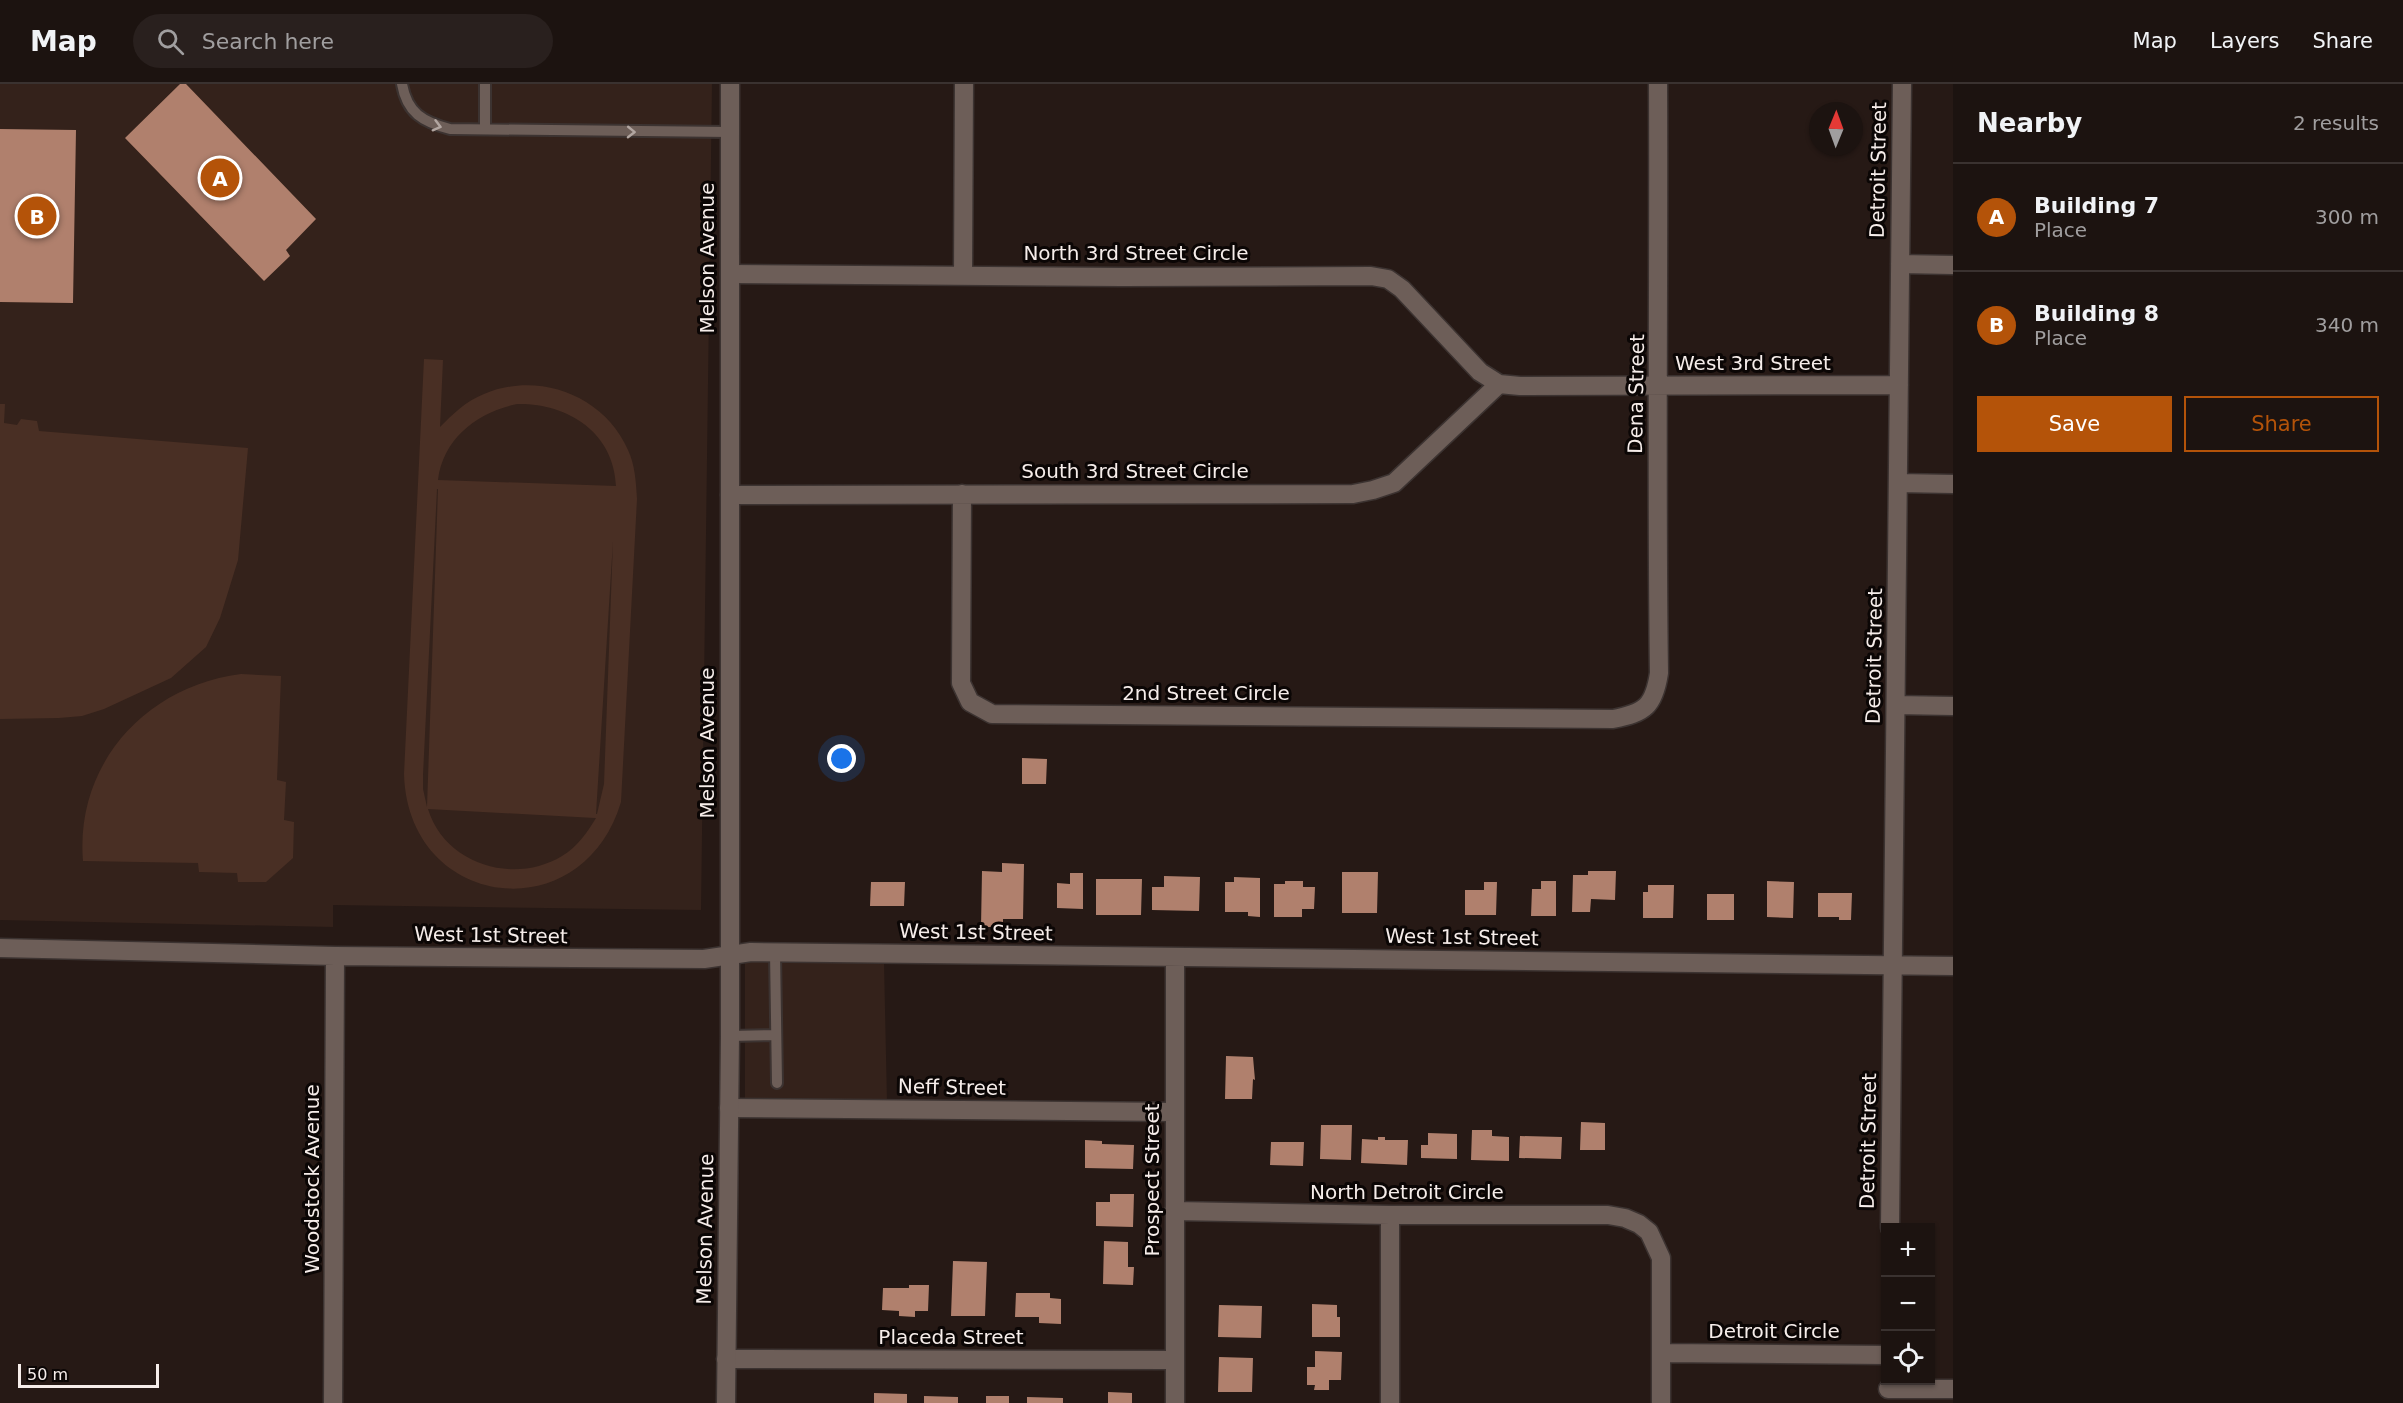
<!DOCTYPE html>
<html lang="en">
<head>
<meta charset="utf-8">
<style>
  body { margin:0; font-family:"DejaVu Sans",sans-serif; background:#29201e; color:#f1f3f6 }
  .controls { position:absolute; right:18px; bottom:18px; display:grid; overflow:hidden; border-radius:0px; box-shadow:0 2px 4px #0004 }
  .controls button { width:54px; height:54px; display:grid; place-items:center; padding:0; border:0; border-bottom:2px solid #3a3230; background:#1c1310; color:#f1f3f6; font:30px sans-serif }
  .compass { position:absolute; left:1809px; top:18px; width:54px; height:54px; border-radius:50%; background:#1c1310; box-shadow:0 2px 4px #0004; rotate:1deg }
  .scale { position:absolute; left:18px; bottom:15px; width:141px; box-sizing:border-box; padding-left:6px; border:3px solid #f6edea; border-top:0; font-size:16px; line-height:21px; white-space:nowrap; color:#f6edea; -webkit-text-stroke:4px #0b0605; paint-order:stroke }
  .you { position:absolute; left:842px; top:675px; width:21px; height:21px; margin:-15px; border:4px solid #fff; border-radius:50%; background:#1a73e8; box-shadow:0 0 0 9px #1a73e833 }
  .badge { display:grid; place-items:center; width:39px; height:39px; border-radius:50%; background:#b45309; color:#fff; font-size:20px; font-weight:700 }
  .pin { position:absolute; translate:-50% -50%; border:3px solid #fff; box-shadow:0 2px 6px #0006 }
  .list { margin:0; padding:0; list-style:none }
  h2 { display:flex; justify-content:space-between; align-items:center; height:78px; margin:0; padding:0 24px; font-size:26px }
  h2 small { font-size:20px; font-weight:400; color:#a09e9f }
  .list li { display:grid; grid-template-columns:39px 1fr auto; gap:18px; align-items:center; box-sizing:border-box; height:108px; padding:0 24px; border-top:2px solid #3a3230 }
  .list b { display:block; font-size:22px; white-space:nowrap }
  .list p { margin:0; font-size:20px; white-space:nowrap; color:#a09e9f }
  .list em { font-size:20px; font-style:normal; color:#a09e9f }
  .actions { display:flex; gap:12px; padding:18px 24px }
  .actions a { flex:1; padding:14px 0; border:2px solid #b45309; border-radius:0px; text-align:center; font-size:21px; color:#b45309 }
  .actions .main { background:#b45309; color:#fff }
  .icon { flex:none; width:33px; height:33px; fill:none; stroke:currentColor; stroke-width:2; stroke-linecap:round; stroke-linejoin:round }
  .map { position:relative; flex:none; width:1953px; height:1319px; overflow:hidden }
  header { display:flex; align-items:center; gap:36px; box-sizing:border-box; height:84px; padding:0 30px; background:#1c1310; border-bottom:2px solid #3a3230 }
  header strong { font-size:28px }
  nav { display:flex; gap:33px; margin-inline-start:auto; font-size:21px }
  .search { width:420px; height:54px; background:#29201e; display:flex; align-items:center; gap:15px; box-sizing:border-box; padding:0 21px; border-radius:33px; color:#a09e9f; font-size:22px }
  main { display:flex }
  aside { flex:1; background:#1c1310 }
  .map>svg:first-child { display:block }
  .built { fill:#34221b }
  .green { fill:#492f24; fill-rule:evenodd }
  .building { fill:#b0806d }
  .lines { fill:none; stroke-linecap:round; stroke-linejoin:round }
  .service-casing { stroke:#3c3331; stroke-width:14 }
  .minor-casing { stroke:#3c3331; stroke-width:21 }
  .tertiary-casing { stroke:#3c3331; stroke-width:21 }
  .service { stroke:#6d5e58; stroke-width:10 }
  .minor { stroke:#6d5e58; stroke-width:18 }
  .tertiary { stroke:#6d5e58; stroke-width:18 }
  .oneway { stroke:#b2a6a1 }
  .labels { text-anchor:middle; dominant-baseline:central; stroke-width:6; stroke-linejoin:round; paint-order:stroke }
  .street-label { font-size:20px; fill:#f6edea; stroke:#0b0605 }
</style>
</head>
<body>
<header>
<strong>Map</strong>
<div class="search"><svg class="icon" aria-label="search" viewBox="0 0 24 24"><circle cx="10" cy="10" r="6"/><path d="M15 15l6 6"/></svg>Search here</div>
<nav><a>Map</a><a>Layers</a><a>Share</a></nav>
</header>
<main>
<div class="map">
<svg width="1953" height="1319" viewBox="0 0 1953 1319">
  <rect width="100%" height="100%" fill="#261915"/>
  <path class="built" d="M0,0H712L701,826L333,821V843L0,836Z
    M745,877L884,878L887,1018L745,1015Z"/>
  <path class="green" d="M424,275L443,276L440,343C453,330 466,317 484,310C538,287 604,311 628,366C635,381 636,398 637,415L621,718C582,848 408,826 404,690ZM517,320C567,319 614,348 616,402L438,396C443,354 478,328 517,320ZM437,405H438L427,723L423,705V691ZM613,457L604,700L597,730H596ZM428,725L595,734H596C587,749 577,763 562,772C515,801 445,781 428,725Z
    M0,320H5L4,339L17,341L21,335L37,337L39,347L248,364L238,476L220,534L206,563L171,594L104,625L82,632L59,634L0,635Z
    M241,590L281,592L277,696L286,698L284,736L294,738L293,774L266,798H238L237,789L199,788L198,779L83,777C75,680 146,602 241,590Z"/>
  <path class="building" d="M180,0H186L316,135L286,166L290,172L264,197L125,54Z
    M0,45L76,46L73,219L0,218Z
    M1022,674L1047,675L1046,700H1022Z
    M1002,779L1024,780L1023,835H1003V843H981L982,787L1002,788Z
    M1588,787H1616L1615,816L1591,815L1590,828H1572L1573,791H1588Z
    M1342,788H1378L1377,829H1342Z
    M1070,789H1083V825L1057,824V799L1070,800Z
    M1164,792L1200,793L1199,827L1152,826V803H1164Z
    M1234,793L1260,794V833L1248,832V828H1225V798H1234Z
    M1096,795H1142L1141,831H1096Z
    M1285,797H1303V803H1315L1314,825H1302V833H1274V800H1285Z
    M1541,797H1556V832H1531L1532,805H1541Z
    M1767,797L1794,798L1793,834L1767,833Z
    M871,798H905L904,822H870Z
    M1484,798H1497L1496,831H1465V806H1484Z
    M1648,801H1674L1673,834H1643V808H1648Z
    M1818,809H1852L1851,836H1839V833H1818Z
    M1707,810H1734V836H1707Z
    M1226,972L1253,973L1255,996L1253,995L1252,1015H1225Z
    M1581,1038L1605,1039V1066H1580Z
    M1321,1041H1352L1351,1076L1320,1075Z
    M1472,1046H1492V1052L1509,1053V1077L1471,1076Z
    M1428,1049L1457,1050V1075L1421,1074V1061H1428Z
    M1520,1052L1562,1053L1561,1075L1519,1074Z
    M1378,1053H1385V1056H1408L1407,1081L1361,1079L1362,1055L1378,1056Z
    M1085,1056L1102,1057V1060L1134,1061L1133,1085L1085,1084Z
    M1271,1058H1304L1303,1082L1270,1081Z
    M1110,1110H1134L1133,1143L1096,1142V1118H1110Z
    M1104,1157L1128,1158V1183H1134L1133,1201L1103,1200Z
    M953,1177L987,1178L985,1232H951Z
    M909,1201H929L928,1227H915V1233L899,1232V1227L882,1226L883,1204H909Z
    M1016,1209H1050V1214L1061,1215V1240L1039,1239V1233H1015Z
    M1312,1220L1337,1221V1233H1340V1253H1312Z
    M1219,1221L1262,1222L1261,1254L1218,1253Z
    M1315,1267L1342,1268L1341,1296H1329V1306H1314L1315,1301H1307V1283H1315Z
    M1219,1273L1253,1274L1252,1308H1218Z
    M1108,1308L1132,1309V1319H1108Z
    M874,1309L907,1310V1319H874Z
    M924,1312L958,1313V1319H924Z
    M986,1312H1009V1319H986Z
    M1027,1313L1063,1314V1319H1027Z"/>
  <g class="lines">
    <defs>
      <path id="service" d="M402,0C407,29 423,38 450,45L730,48
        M485,45V0
        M775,868L777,999
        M730,952L775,951"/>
      <path id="minor" d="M1900,180L1953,181
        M730,190L1122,193L1371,192L1388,195L1402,205L1480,288L1499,300L1520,302L1899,301
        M963,191L964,0
        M1898,399L1953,400
        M962,410L961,599L970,618L992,630L1613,635C1645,629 1654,622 1659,589C1656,393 1659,196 1658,0
        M730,411L1353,410L1373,406L1394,399L1499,300
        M1896,621L1953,622
        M0,864L335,872L704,875L751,868L1953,882
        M1175,873V1319
        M729,1024L1174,1028
        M1174,1127L1390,1131H1608L1625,1134L1639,1140L1649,1148L1661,1174V1319
        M1890,1144L1902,0
        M1662,1269L1886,1271
        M726,1275L1175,1276
        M1888,1305H1953
        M333,1319L335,872
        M1390,1319V1131"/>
      <path id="tertiary" d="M726,1319L730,952V0"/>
    </defs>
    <use href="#service" class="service-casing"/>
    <use href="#minor" class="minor-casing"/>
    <use href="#tertiary" class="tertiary-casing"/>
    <use href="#service" class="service"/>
    <use href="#minor" class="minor"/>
    <use href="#tertiary" class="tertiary"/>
  </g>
  <defs><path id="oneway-chevron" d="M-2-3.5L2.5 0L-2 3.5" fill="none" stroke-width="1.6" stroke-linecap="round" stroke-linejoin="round" transform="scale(1.5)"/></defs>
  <g class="oneway">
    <use href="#oneway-chevron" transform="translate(437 42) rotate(15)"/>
    <use href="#oneway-chevron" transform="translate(631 48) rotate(1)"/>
  </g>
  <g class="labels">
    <g class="street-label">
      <text transform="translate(1878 86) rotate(-89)">Detroit Street</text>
      <text x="1136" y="169">North 3rd Street Circle</text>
      <text transform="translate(707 174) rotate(-90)">Melson Avenue</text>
      <text x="1753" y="279">West 3rd Street</text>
      <text transform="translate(1636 310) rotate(-89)">Dena Street</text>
      <text x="1135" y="387">South 3rd Street Circle</text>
      <text transform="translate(1874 572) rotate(-89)">Detroit Street</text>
      <text x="1206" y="609">2nd Street Circle</text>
      <text transform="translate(707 659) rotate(-90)">Melson Avenue</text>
      <text transform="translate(976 848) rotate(1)">West 1st Street</text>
      <text transform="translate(491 851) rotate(1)">West 1st Street</text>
      <text transform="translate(1462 853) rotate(1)">West 1st Street</text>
      <text transform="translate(952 1003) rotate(1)">Neff Street</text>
      <text transform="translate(1868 1057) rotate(-89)">Detroit Street</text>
      <text transform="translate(312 1095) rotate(-90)">Woodstock Avenue</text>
      <text transform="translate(1152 1096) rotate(-90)">Prospect Street</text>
      <text x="1407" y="1108">North Detroit Circle</text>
      <text transform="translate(705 1145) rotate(-89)">Melson Avenue</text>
      <text x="1774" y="1247">Detroit Circle</text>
      <text x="951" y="1253">Placeda Street</text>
    </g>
  </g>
</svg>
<div class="controls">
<button>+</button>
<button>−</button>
<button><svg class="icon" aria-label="locate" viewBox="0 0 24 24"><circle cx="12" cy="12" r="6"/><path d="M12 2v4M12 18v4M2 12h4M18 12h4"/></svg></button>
</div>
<svg class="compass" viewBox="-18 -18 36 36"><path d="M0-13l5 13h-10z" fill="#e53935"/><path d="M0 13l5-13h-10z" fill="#a09e9f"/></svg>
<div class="scale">50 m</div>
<div class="you"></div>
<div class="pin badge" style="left:220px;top:94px">A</div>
<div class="pin badge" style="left:37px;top:132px">B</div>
</div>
<aside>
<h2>Nearby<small>2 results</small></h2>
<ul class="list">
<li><span class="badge">A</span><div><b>Building 7</b><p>Place</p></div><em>300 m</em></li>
<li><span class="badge">B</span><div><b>Building 8</b><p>Place</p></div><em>340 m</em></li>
</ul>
<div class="actions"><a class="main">Save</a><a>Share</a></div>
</aside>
</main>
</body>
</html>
